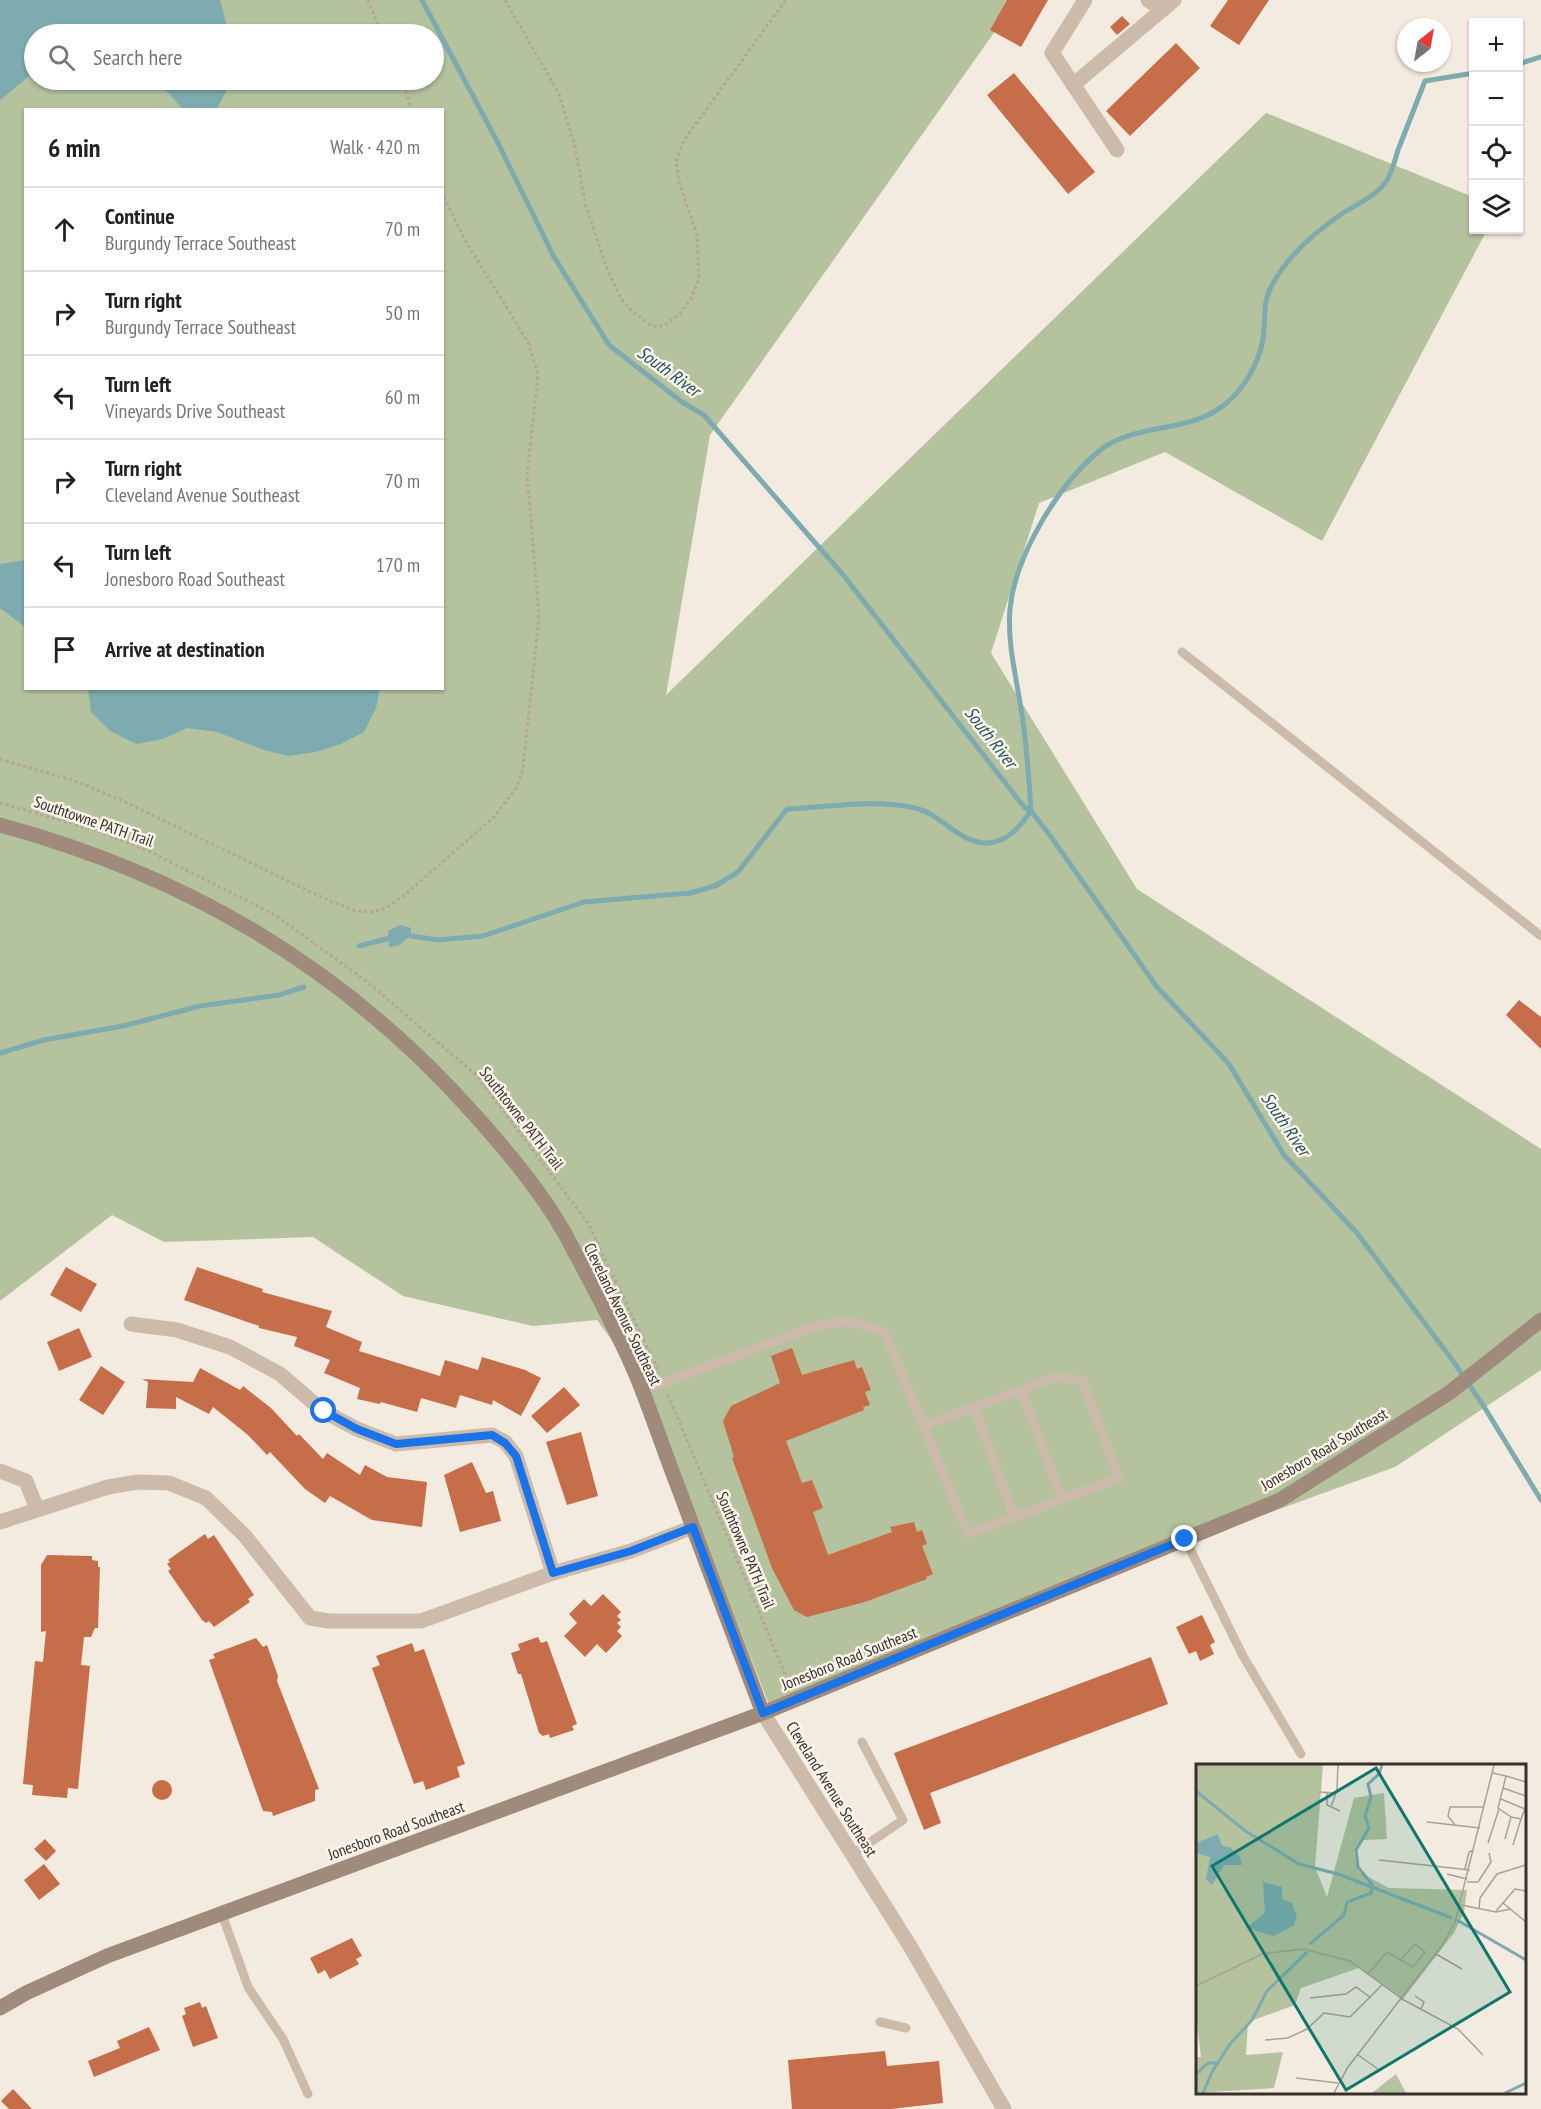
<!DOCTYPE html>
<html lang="en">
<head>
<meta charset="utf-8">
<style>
  body { margin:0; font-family:"PT Sans Narrow",sans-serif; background:#f2f2f2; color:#202124 }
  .controls { position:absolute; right:18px; top:18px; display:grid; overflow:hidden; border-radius:0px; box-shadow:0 2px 4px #0004 }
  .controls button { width:54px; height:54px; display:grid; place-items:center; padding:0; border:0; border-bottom:2px solid #e0e0e0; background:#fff; color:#202124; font:30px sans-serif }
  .compass { position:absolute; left:1397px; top:18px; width:54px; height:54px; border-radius:50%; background:#fff; box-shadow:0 2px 4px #0004; rotate:31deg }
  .stop { position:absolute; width:18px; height:18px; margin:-14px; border:4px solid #1a73e8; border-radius:50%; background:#fff }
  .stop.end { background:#1a73e8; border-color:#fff; box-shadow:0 2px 6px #0008 }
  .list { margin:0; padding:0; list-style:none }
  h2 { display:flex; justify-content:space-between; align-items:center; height:78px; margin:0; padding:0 24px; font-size:26px }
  h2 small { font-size:20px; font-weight:400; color:#757577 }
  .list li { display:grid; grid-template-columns:39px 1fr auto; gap:18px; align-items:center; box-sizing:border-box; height:84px; padding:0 24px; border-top:2px solid #e0e0e0 }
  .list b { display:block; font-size:22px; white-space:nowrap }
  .list p { margin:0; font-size:20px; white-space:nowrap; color:#757577 }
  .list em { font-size:20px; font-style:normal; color:#757577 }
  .icon { flex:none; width:33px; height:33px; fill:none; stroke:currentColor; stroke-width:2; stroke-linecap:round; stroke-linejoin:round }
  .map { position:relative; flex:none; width:1541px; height:2109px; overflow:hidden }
  .search { position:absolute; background:#fff; box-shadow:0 2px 4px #0004; left:24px; top:24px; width:420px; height:66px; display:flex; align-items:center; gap:15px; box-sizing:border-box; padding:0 21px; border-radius:33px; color:#757577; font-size:22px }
  .panel { position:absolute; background:#fff; box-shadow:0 2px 4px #0004; left:24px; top:108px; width:420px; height:582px; border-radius:0px }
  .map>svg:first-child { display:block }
  .green { fill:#b4c29e; fill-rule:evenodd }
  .water { fill:#7dabb0 }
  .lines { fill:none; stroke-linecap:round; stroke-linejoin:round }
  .stream { stroke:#7dabb0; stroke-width:5 }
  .building { fill:#c66e49 }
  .path { stroke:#b7a594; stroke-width:3; stroke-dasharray:3 3; stroke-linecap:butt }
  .service { stroke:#cba; stroke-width:9 }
  .minor { stroke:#cba; stroke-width:15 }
  .secondary { stroke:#9f8a7b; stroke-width:15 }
  .route { stroke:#1a73e8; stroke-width:8 }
  .labels { text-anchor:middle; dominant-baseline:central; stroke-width:5; stroke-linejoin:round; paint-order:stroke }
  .street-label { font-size:16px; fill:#392f2a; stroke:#faf4eb }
  .water-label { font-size:18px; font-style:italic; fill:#1f545b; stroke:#faf4eb }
  .inset-river { fill:none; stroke:#7dabb0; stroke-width:3 }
  .inset-road { fill:none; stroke:#a9a097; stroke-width:1.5 }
  .view { fill:#0f766e; fill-opacity:0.15; stroke:#0f766e; stroke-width:3 }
  .inset-edge { fill:none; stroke:#392f2a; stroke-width:3 }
</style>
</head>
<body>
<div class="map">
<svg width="1541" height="2109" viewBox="0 0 1541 2109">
  <rect width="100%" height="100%" fill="#f3ebdf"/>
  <path class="green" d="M0,0H1017L710,435L666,695L1266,113L1473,197L1474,230H1487L1322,541L1165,452L1039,503L991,653L1137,889L1541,1149V1370L1395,1467L1068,1586L772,1712L641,1380L597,1320L533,1326L403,1296L313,1237L164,1242L112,1215L0,1301ZM34,34H434V80H34ZM26,110H442V688H26Z"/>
  <path class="water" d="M0,0H220L229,34H34V72L0,100Z
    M156,80H232L216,110L183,109Z
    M25,560V627L0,608V564Z
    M88,689V688L380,689L376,708L364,732L341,744L316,752L289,756L264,750L217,732L187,728L163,739L136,744L110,731L91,712Z
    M400,925L411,928V935L398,946L389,947L388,931Z"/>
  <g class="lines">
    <path class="stream" d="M422,0L498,143L554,257L609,345L682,402L704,415L844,576L1024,807L1031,811L1049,834L1157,987L1229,1064L1284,1155L1357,1233L1453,1361L1483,1405L1541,1500
      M1518,64L1541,57
      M406,935L438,940L483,936L584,902L690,893L715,886L738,872L787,809C829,807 874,799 915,808C942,814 960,845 989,843C1009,841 1020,826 1031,811C1029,779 1027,747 1022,715C1017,680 1007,644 1010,609C1015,556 1058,485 1099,451C1135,422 1188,434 1224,405C1243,390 1259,364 1263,339C1266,320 1262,303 1272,285C1288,255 1315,232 1343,213C1358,203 1376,197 1387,180C1392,172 1395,160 1398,150C1407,127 1416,104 1425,81L1474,73
      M359,946L394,937
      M0,1053L44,1040L123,1026L200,1006L279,995L304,987"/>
  </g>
  <path class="building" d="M1007,0H1048L1021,47L990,30Z
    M1228,0H1269L1239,45L1210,26Z
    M1122,16L1130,24L1117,35L1110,27Z
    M1176,43L1200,68L1130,136L1106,111Z
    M1014,73L1095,172L1068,194L987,95Z
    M1519,1000L1541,1017V1049L1506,1015Z
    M66,1267L97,1284L81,1312L50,1295Z
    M197,1267L263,1289L262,1292L332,1311L326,1327L362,1342L359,1351L440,1376L445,1360L478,1370L482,1357L525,1370L541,1378L521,1416L493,1400L492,1405L460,1395L456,1408L421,1398L417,1412L381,1402L380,1404L357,1399L360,1388L324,1373L330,1360L294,1346L297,1337L259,1328V1326L184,1300Z
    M79,1328L92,1357L59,1371L47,1342Z
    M792,1348L802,1375L854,1360L857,1369L862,1367L871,1390L865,1392L870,1405L863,1407L864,1410L786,1441L802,1483L812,1480L823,1508L813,1512L828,1555L892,1532L890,1527L914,1522L917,1532L922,1530L927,1544L922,1546L933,1574L926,1577L927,1579L865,1602L807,1617L794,1610L772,1568L732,1458L734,1457L723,1421L731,1406L780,1383L771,1356Z
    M101,1366L125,1382L103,1415L79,1400Z
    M200,1368L240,1390L243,1386L271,1408L297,1436L299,1434L323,1459L327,1453L360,1475L365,1465L387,1477L427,1482L422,1527L372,1520L330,1496L325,1503L305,1489L270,1452L267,1455L248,1435L213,1407L209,1414L176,1397V1409L146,1408L148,1382L142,1379L193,1382Z
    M564,1387L580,1405L547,1433L531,1416Z
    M581,1432L598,1496L567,1505L546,1442Z
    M472,1462L486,1493L493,1491L501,1521L460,1532L444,1475Z
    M205,1534L208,1539L214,1535L254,1595L248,1599L250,1602L214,1627L209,1621L206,1623L202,1620L168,1571L171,1569L167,1564L170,1562L168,1560Z
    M47,1555L92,1556V1560L98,1561V1567H100L98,1628H95L91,1637H84L81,1665L90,1666L78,1789L68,1788L67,1798L32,1795L33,1785L23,1784L35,1661L43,1662L46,1631L41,1632V1565Z
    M603,1594L621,1612L617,1616L621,1620L617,1623L621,1627L617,1631L622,1636L606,1653L597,1644L585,1657L564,1636L577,1623L569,1614L584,1599L591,1606Z
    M1202,1615L1215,1642L1210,1645L1214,1654L1200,1661L1196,1651L1189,1654L1176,1627Z
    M538,1637L541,1643L547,1641L577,1724L572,1726L574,1730L550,1738L549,1734L543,1736L539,1733L521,1674H518L511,1653L520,1650L518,1644Z
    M256,1638L263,1647L267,1645L278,1676L277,1681L319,1789L315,1790V1801L273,1816L272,1812L263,1811L209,1660L215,1658L213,1654Z
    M412,1643L415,1652L424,1649L465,1764L457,1767L460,1777L426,1790L423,1781L414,1784L372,1668L380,1665L376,1656Z
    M1151,1657L1168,1704L930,1793L941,1823L924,1830L894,1753Z
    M152 1790a10 10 0 1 1 20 0a10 10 0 1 1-20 0Z
    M45,1839L56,1851L46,1861L34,1849Z
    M44,1864L60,1884L39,1900L24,1880Z
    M352,1938L362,1956L356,1959L359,1964L330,1979L325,1970L318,1974L310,1958Z
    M200,2002L202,2008L206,2006L218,2038L193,2047L182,2016L186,2014L184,2008Z
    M149,2027L160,2050L94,2077L88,2061L120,2048L117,2041Z
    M885,2051L887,2066L939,2061L943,2103L891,2109H792L788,2060Z
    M13,2089L32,2109H9L1,2101Z"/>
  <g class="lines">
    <path class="path" d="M368,0L382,34
      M505,0L559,94L575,147L586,207L608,271L621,299L634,313L652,326H663L680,314L691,299L699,279L697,235L679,182L676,161L684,140L786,0
      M401,80L412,110
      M0,759L81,783L125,802L332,902L356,911L371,912L386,908L407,893L494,817L517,787L523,769L539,616L527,474L538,374L528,342L465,240L442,193
      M0,803L98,831L151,852L275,915L366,981L476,1075L588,1223L659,1372
      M668,1395L786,1676"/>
    <path class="service" d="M1182,652L1541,936
      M1021,1390L1062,1499
      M641,1391L811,1328C842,1318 856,1320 885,1333L968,1534L1119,1478L1082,1380L1056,1377L923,1426
      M975,1409L1014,1517
      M1185,1539L1243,1656L1301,1754
      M853,1854L903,1820L862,1742
      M222,1914L248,1987L283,2039L308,2094
      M880,2022L906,2028"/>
    <path class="minor" d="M1085,0L1052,53L1117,150
      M1148,0L1163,10
      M1073,85L1174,0
      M131,1324L177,1330L230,1347L280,1374L323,1411L357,1429L396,1444L492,1435L505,1442L516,1456L553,1573
      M0,1471L26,1481L37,1509
      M0,1522L108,1487L138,1482L169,1483L206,1498L245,1536L310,1618L329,1621H421L553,1573L631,1551L693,1527
      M763,1713L910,1946L1004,2109"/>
    <path class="secondary" d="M0,825C188,876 344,968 474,1114C506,1150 540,1190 564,1232C588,1277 614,1324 634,1370C651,1410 664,1452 680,1492C707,1566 735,1639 763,1713
      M0,2008L26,1993L107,1956L763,1713L1280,1500L1449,1393L1541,1320"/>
  </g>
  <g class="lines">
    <path class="route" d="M324,1411L357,1429L396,1444L492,1435L505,1443L516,1456L553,1573L631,1551L693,1527L763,1713L1185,1539"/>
  </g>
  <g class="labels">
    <g class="street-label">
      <text transform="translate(94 821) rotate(19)">Southtowne PATH Trail</text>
      <text transform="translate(522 1118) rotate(52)">Southtowne PATH Trail</text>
      <text transform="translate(623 1314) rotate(64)">Cleveland Avenue Southeast</text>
      <text transform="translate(1324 1449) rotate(-31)">Jonesboro Road Southeast</text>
      <text transform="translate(746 1550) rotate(67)">Southtowne PATH Trail</text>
      <text transform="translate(849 1658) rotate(-22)">Jonesboro Road Southeast</text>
      <text transform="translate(832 1789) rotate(58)">Cleveland Avenue Southeast</text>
      <text transform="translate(396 1830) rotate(-20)">Jonesboro Road Southeast</text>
    </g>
    <g class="water-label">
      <text transform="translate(669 371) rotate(36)">South River</text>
      <text transform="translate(991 737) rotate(52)">South River</text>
      <text transform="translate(1286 1124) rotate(56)">South River</text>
    </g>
  </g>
  <g transform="translate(1196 1764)">
    <rect width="330" height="330" fill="#f3ebdf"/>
    <path d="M0,1H127L119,103L131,133L158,34L188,29L191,75L168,76L158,89L163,108L193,124L271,126L268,148L258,169L207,235L163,204L105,224L99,241L52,258L50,291L87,288L78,324L0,329V293H5L0,251ZM200,310L210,329H176Z" fill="#b4c29e"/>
    <path d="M22,70L26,82L34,83L44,93L46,101H28L16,121L10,115L14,93L0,89V79ZM67,118L86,123V135L96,139L101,153L97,162L78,172L50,164L69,149Z" fill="#7dabb0"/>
    <path class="inset-river" d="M0,27L48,66L103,100L142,110L256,154M177,122L162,103L160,86L173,64L169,52L175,33L172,20L183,10L186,1M261,156L330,196M114,180L148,151L151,138L175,129L177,123M0,310L12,299H21M7,329L16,308L34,280L56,256L71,227L111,188M309,329L330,319"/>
    <path class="inset-road" d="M297,9L310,12L307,24M310,12L330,18M122,28L140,29M131,29V41L144,47M305,35L329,45M135,43L141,26L142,1M315,53L325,55L330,42M231,58L284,64M259,61L252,52L254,43H288M309,75L315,53L302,44L307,24L330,32M292,79L303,45M317,81L325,55M183,96L274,106M269,105L273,88L278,86M251,110L271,115M271,118H282L295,98L293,89M307,139L330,158M265,141L300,148L315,145M283,145L284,134L301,110L330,101M300,147L319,125L330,127M240,190L266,205M173,209L191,188L217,203L229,188L219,180L205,195M0,222L66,190L107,185L154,197L206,235M219,232L228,238L225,245M114,234L150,230L160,223L175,234M206,235L262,265L287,291M69,276L92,274L111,265L128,249L154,253L187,220M162,291L182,305M100,314L142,319M138,329L152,303L247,180L259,158L298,1"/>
    <path class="view" d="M180,4L314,228L150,326L16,102Z"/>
    <rect width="330" height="330" class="inset-edge"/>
  </g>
</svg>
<div class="controls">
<button>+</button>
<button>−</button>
<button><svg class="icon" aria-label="locate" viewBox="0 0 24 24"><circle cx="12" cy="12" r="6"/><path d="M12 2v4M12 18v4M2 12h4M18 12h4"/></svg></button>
<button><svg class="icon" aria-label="layers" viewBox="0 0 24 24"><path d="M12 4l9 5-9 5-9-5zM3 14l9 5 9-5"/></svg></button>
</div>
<svg class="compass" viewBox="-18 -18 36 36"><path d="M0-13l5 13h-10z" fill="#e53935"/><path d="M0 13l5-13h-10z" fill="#757577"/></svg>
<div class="stop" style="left:324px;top:1411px"></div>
<div class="stop end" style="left:1185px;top:1539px"></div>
<div class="search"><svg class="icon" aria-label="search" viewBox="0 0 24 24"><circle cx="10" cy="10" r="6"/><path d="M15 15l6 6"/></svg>Search here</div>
<section class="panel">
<h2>6 min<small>Walk · 420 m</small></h2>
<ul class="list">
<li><svg class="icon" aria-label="ahead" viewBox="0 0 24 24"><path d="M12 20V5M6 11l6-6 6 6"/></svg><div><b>Continue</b><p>Burgundy Terrace Southeast</p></div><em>70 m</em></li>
<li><svg class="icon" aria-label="right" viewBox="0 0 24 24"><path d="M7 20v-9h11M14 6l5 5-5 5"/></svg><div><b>Turn right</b><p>Burgundy Terrace Southeast</p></div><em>50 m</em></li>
<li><svg class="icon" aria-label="left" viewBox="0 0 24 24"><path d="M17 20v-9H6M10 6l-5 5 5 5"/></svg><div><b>Turn left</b><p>Vineyards Drive Southeast</p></div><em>60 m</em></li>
<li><svg class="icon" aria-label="right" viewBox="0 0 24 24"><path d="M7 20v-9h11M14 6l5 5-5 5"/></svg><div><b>Turn right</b><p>Cleveland Avenue Southeast</p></div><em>70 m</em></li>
<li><svg class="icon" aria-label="left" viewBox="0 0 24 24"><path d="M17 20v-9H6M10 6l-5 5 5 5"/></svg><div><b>Turn left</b><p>Jonesboro Road Southeast</p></div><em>170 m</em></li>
<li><svg class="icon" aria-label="arrive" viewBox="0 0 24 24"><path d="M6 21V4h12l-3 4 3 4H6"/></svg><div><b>Arrive at destination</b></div></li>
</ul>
</section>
</div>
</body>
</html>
